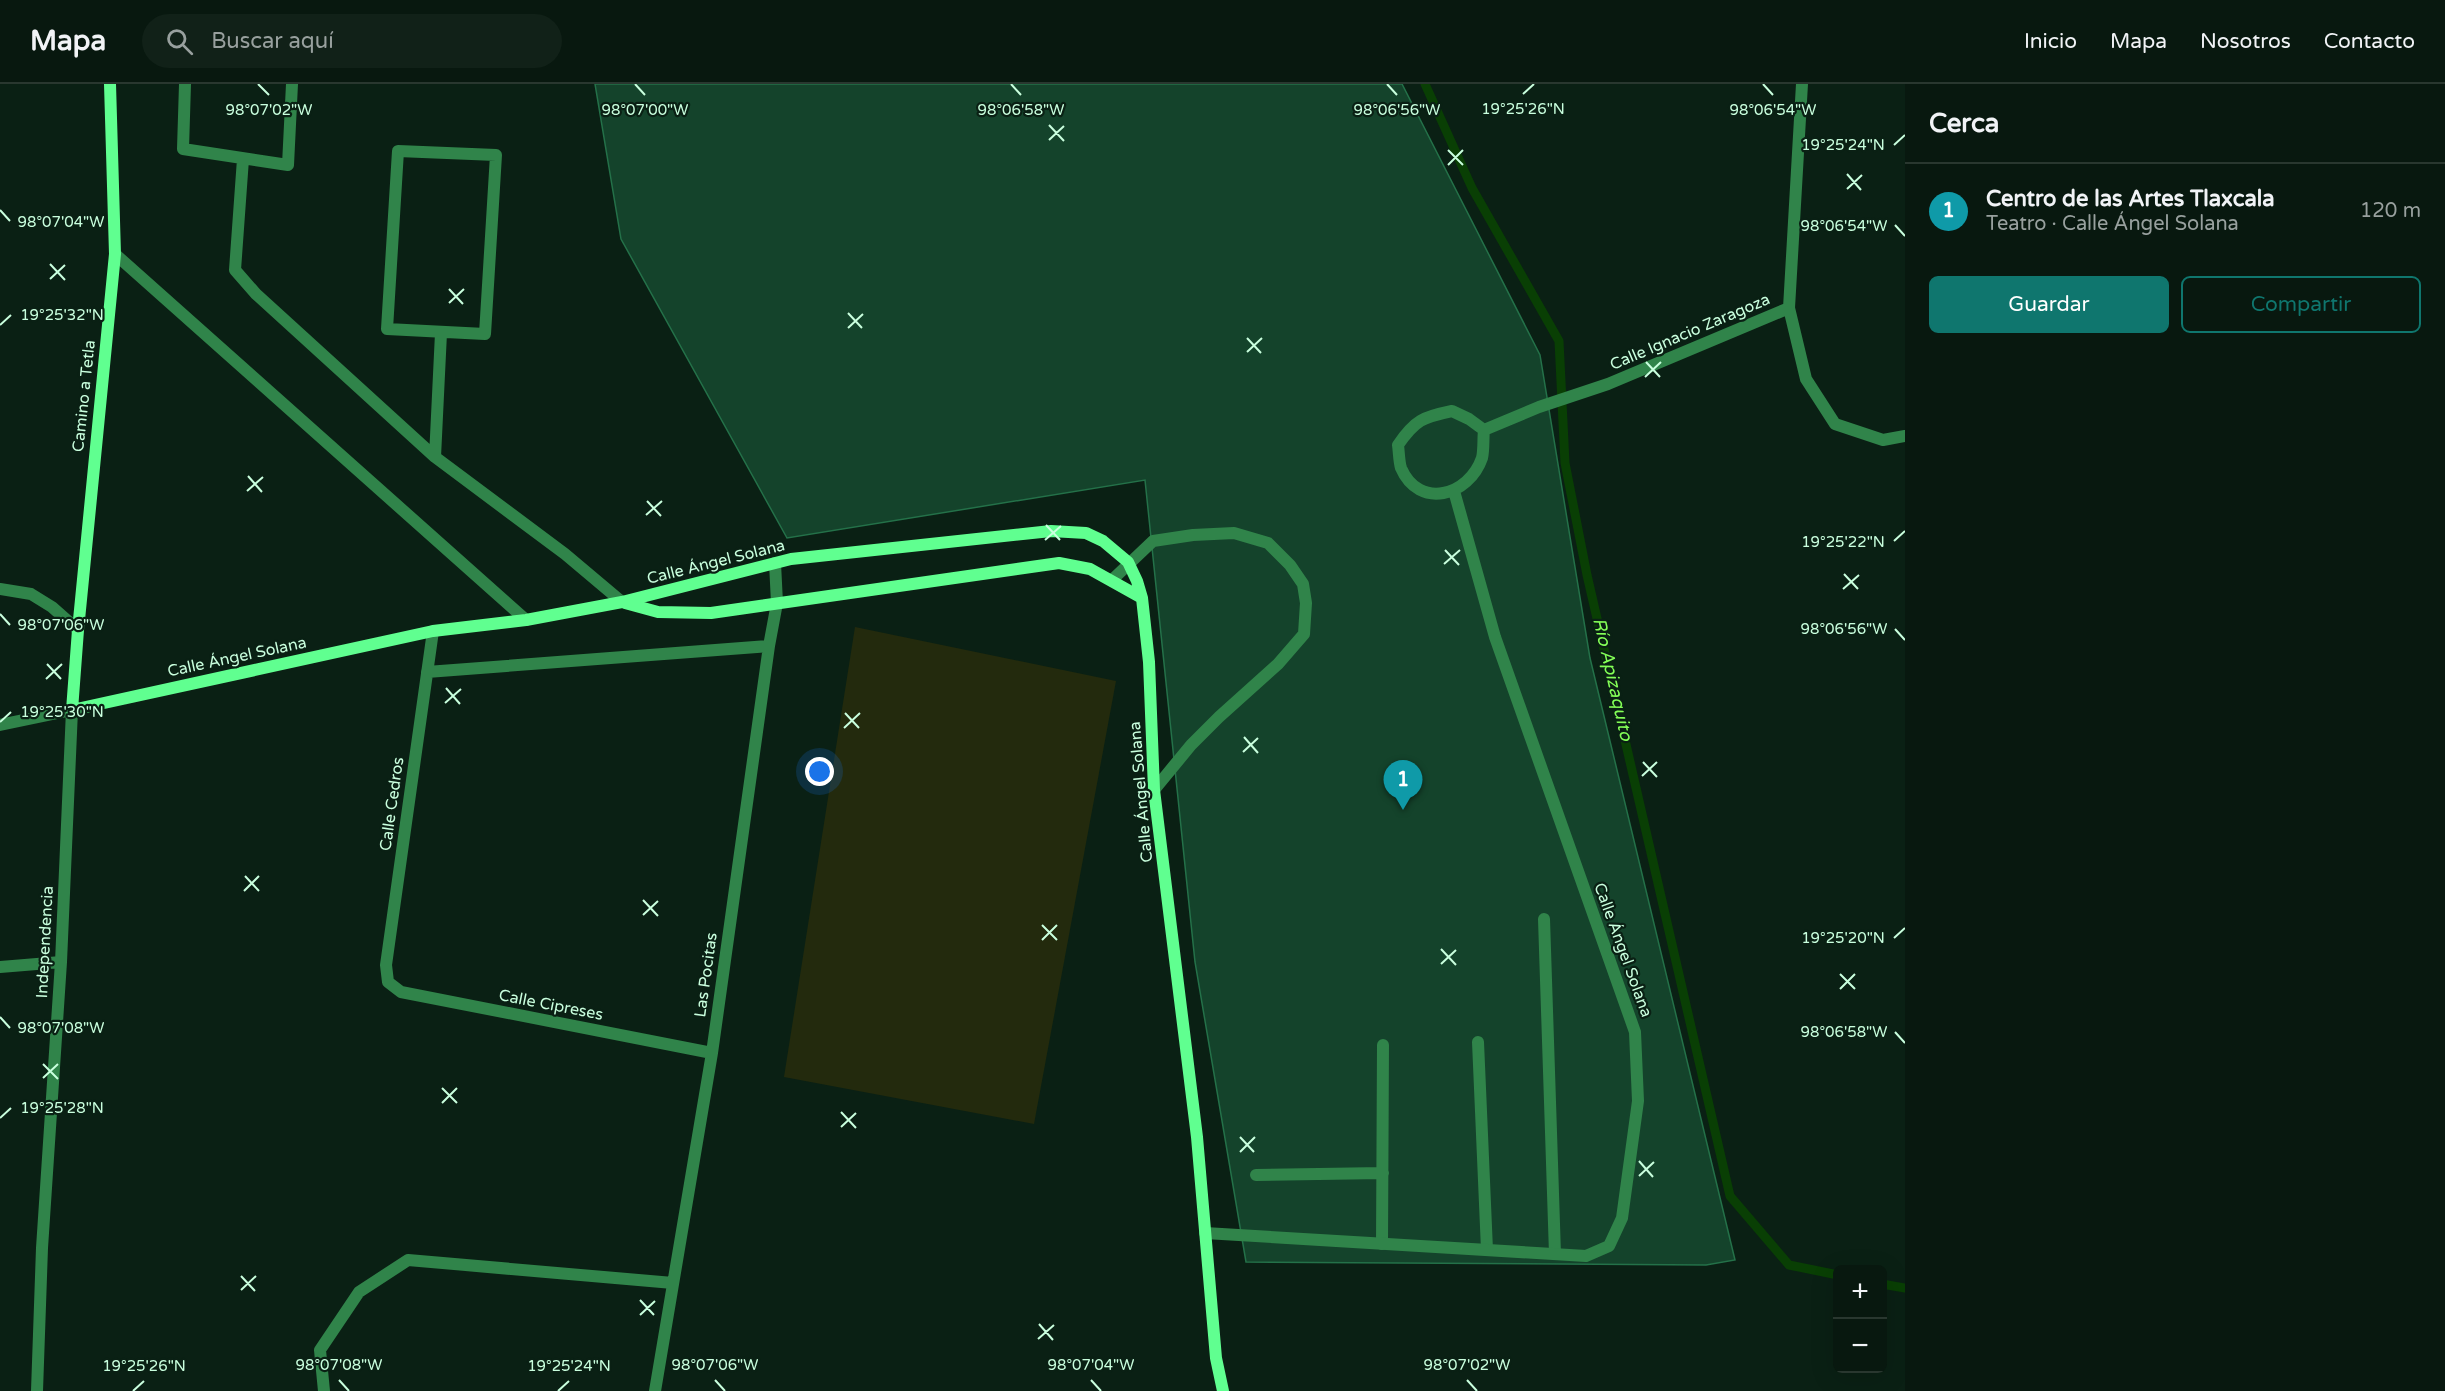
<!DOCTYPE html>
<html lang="es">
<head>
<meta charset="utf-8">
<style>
  body { margin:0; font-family:"Varela Round",sans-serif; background:#112118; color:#f1f3f6 }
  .controls { position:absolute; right:18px; bottom:18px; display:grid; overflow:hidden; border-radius:9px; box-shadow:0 6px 24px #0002 }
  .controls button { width:54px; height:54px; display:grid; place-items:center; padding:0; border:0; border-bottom:2px solid #29372f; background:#08180f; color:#f1f3f6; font:30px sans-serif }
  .you { position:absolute; left:820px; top:688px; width:21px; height:21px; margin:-15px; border:4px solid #fff; border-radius:50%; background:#1a73e8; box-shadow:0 0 0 9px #1a73e833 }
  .badge { display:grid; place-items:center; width:39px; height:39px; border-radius:50%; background:#0f766e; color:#fff; font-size:20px; font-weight:700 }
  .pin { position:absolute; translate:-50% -50px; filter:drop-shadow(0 2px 3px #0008) }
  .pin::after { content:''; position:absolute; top:32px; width:21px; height:18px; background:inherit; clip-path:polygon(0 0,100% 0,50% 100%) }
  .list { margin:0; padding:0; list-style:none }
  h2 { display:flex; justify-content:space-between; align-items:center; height:78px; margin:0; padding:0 24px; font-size:26px }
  h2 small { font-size:20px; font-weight:400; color:#98a09e }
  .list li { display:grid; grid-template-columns:39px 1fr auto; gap:18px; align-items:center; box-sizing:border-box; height:96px; padding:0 24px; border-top:2px solid #29372f }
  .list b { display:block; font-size:22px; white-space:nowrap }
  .list p { margin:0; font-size:20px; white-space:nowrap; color:#98a09e }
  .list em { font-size:20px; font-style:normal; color:#98a09e }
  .actions { display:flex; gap:12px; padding:18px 24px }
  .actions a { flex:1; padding:14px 0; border:2px solid #0f766e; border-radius:9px; text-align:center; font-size:21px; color:#0f766e }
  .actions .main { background:#0f766e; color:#fff }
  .icon { flex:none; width:33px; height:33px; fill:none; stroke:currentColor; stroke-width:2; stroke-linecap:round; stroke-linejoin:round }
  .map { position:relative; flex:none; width:1905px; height:1307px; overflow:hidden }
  header { display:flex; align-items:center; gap:36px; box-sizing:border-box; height:84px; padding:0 30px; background:#08180f; border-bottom:2px solid #29372f }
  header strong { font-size:28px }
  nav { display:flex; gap:33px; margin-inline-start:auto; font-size:21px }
  .search { width:420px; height:54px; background:#112118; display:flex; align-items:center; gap:15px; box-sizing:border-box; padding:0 21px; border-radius:33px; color:#98a09e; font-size:22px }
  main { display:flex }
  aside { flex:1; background:#08180f }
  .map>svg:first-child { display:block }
  .green { fill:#232a0d }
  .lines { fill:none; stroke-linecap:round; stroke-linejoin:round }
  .stream { stroke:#093f04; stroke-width:9 }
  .building { fill:#14432b; stroke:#247149; stroke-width:1.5 }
  .service { stroke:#30844a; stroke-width:12 }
  .minor { stroke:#30844a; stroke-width:12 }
  .secondary { stroke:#60ff90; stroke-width:12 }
  .ticks { fill:none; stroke:#c9ffde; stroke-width:2 }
  .labels { text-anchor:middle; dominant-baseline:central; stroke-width:4.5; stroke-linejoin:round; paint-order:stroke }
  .street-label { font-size:16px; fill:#c9ffde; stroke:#0a2014 }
  .water-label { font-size:18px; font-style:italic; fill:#83ff57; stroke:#0a2014 }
  .ticks-label { font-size:15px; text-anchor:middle; fill:#c9ffde; stroke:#0a2014; stroke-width:4.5; stroke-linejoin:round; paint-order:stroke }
</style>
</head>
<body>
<header>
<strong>Mapa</strong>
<div class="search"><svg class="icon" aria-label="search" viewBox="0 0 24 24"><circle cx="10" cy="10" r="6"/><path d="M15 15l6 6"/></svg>Buscar aquí</div>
<nav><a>Inicio</a><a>Mapa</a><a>Nosotros</a><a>Contacto</a></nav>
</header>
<main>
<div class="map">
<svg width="1905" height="1307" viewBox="0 0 1905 1307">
  <rect width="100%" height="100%" fill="#0a2014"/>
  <path class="green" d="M855,543L1116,597L1034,1040L784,993Z"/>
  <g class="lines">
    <path class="stream" d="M1425,0L1472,104L1559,257L1565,379L1587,491L1730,1112L1789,1181L1838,1191
      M1882,1200L1905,1204"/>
  </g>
  <path class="building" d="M595,0H1402L1540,271L1590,574L1735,1176L1706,1181L1246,1178L1195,878L1145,396L787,454L621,155Z"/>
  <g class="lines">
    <path class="service" d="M185,0L183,65L288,81L292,0
      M398,67L496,71L485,250L387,245Z
      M243,75L235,186L256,210L435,373L565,470L622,518
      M435,373L441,249
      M1112,496L1153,457L1193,451L1234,449L1268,459L1290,481L1303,500L1306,519L1304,550L1278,580L1219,633L1191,661L1154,706
      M1544,835L1555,1170
      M1478,958L1487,1166
      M1256,1091L1383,1089
      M1382,1160L1383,961"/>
    <path class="minor" d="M1802,0L1789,224L1806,295L1835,340L1883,356L1905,352
      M115,170L526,536
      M1452,327L1469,335L1484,346C1483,354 1484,366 1482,374C1469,412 1419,426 1401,384C1399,378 1399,368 1398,361C1415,336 1423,333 1452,327Z
      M1484,346L1539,323L1608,300L1789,224
      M0,505L31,510L52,523L78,546
      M433,547L386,881L388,898L401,908L712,969
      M427,588L769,562
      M0,641L72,626L61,878L42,1164L37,1307
      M0,883L61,878
      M1205,1149L1586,1172L1609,1162L1622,1134L1638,1017L1635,948L1495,553L1454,407
      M324,1307L320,1266L359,1208L408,1176L673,1199
      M655,1307L712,969L769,562L777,519L775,479"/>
    <path class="secondary" d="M110,0L115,170L78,546L72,626L433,547L526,536L622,518L791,475L1051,447L1086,449L1103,457L1128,478L1137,497L1142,514L1149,578L1154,706L1197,1053L1216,1274L1223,1307
      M625,519L658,528L711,529L1059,479L1090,485L1142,514"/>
  </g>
  <path class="ticks" d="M258,0L269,11M635,0L645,11M1011,0L1021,11M1387,0L1397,11M1763,0L1773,11M1523,10L1534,0M1049,41L1064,57M1049,56L1064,42M1894,61L1905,51M1448,66L1463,81M1448,81L1463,66M1847,90L1861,106M1847,105L1862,91M0,126L10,137M1895,141L1905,152M50,180L65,196M50,195L65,181M449,205L463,220M449,219L464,205M848,229L862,244M0,241L11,231M848,244L863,230M1247,254L1261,269M1247,268L1262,254M1646,278L1660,293M1645,293L1661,278M248,392L262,408M247,407L263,393M647,417L661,432M646,431L662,417M1046,441L1060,456M1045,456L1061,442M1894,457L1905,447M1445,466L1459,481M1444,480L1460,466M1844,490L1858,505M1843,505L1859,491M0,530L10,541M1895,545L1905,556M47,580L61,595M46,595L62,580M446,604L460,620M445,619L461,605M845,629L859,644M0,638L11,628M844,644L860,629M1244,653L1258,669M1243,668L1258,654M1643,678L1657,693M1642,692L1657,678M245,792L259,807M244,807L259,792M643,816L658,832M643,831L658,817M1042,841L1057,856M1894,854L1905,844M1042,856L1057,841M1441,865L1456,881M1441,880L1456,866M1840,890L1855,905M1840,905L1855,890M0,933L10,944M1895,948L1905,959M43,980L58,995M43,994L58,980M442,1004L457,1019M442,1019L457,1004M841,1028L856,1044M0,1034L11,1024M841,1043L856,1029M1240,1053L1254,1068M1240,1068L1255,1053M1639,1077L1653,1093M1639,1092L1654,1078M241,1192L255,1207M241,1206L256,1192M640,1216L654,1231M640,1231L655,1217M1039,1240L1053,1256M1038,1255L1054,1241M339,1296L349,1307M715,1296L725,1307M1091,1296L1101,1307M1467,1296L1477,1307M133,1307L144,1297M558,1307L569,1297"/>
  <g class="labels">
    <g class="street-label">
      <text transform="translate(1690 248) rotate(-23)">Calle Ignacio Zaragoza</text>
      <text transform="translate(84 312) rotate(-84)">Camino a Tetla</text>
      <text transform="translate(716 478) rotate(-14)">Calle Ángel Solana</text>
      <text transform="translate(237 573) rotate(-12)">Calle Ángel Solana</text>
      <text transform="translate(1141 708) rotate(-95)">Calle Ángel Solana</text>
      <text transform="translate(392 720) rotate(-82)">Calle Cedros</text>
      <text transform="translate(45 858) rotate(-87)">Independencia</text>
      <text transform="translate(1623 866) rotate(70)">Calle Ángel Solana</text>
      <text transform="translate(706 891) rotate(-82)">Las Pocitas</text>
      <text transform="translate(551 921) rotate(11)">Calle Cipreses</text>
    </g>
    <g class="water-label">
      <text transform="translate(1613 595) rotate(77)">Río Apizaquito</text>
    </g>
  </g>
  <g class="ticks-label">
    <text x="1523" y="30">19°25'26"N</text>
    <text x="269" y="31">98°07'02"W</text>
    <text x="645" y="31">98°07'00"W</text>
    <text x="1021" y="31">98°06'58"W</text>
    <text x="1397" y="31">98°06'56"W</text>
    <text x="1773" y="31">98°06'54"W</text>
    <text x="1843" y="66">19°25'24"N</text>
    <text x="61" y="143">98°07'04"W</text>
    <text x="1844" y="147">98°06'54"W</text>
    <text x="62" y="236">19°25'32"N</text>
    <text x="1843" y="463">19°25'22"N</text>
    <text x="61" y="546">98°07'06"W</text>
    <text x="1844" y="550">98°06'56"W</text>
    <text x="62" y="633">19°25'30"N</text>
    <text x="1843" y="859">19°25'20"N</text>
    <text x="61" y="949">98°07'08"W</text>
    <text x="1844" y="953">98°06'58"W</text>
    <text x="62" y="1029">19°25'28"N</text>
    <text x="339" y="1286">98°07'08"W</text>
    <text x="715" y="1286">98°07'06"W</text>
    <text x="1091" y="1286">98°07'04"W</text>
    <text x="1467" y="1286">98°07'02"W</text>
    <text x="144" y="1287">19°25'26"N</text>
    <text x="569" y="1287">19°25'24"N</text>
  </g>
</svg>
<div class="controls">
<button>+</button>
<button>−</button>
</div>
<div class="you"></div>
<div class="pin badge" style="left:1403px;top:726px;background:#0f9aa8">1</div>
</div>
<aside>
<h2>Cerca<small></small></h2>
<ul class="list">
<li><span class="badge" style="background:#0f9aa8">1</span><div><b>Centro de las Artes Tlaxcala</b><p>Teatro · Calle Ángel Solana</p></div><em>120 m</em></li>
</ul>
<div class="actions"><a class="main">Guardar</a><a>Compartir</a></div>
</aside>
</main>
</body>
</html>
